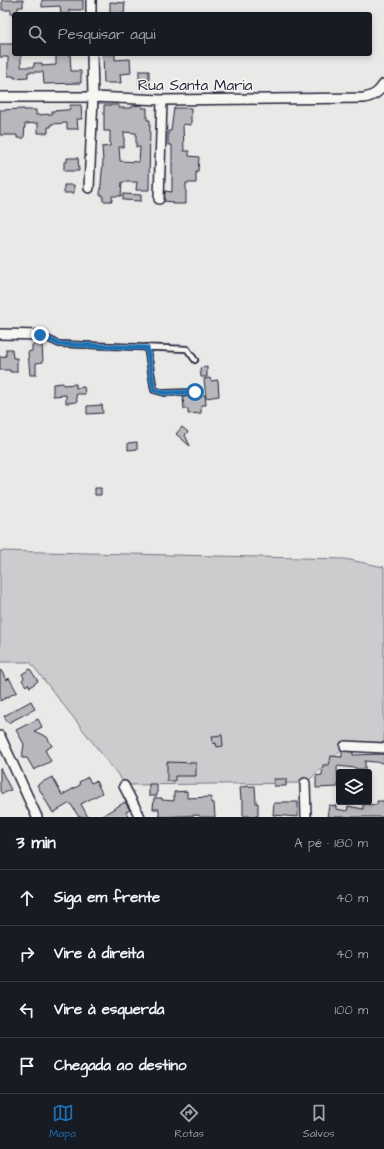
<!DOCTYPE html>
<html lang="pt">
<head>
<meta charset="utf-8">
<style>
  body { margin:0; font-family:"Architects Daughter",sans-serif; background:#242831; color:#f1f3f6 }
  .controls { position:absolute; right:12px; bottom:12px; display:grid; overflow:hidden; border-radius:4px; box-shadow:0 2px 6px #0003 }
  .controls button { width:36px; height:36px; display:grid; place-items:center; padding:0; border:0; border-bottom:1px solid #363941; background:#171b24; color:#f1f3f6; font:20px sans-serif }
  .stop { position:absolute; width:12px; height:12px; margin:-9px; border:3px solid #1f6fb2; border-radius:50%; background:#fff }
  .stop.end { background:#1f6fb2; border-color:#fff; box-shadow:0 1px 4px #0008 }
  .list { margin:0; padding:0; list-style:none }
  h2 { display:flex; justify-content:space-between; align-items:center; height:52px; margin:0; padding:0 16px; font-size:17px }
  h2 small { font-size:13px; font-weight:400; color:#9ea1a6 }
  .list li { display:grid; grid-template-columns:26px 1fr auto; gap:12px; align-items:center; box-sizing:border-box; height:56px; padding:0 16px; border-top:1px solid #363941 }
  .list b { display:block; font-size:15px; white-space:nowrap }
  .list em { font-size:13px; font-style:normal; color:#9ea1a6 }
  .icon { flex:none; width:22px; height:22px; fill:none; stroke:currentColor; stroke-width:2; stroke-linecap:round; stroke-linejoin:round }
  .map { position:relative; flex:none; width:384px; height:817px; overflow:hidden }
  .search { position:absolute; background:#171b24; box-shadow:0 2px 6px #0003; left:12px; right:12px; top:12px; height:44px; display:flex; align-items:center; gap:10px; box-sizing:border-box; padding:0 14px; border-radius:4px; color:#9ea1a6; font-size:15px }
  .sheet { height:276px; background:#171b24 }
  nav { display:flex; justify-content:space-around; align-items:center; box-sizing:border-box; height:56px; border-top:1px solid #363941; background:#171b24; font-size:11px; color:#9ea1a6 }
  nav a { display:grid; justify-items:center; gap:2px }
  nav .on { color:#1f6fb2 }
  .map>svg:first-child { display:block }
  .green { fill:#ccccce; stroke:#777784 }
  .building { fill:#b8b8bc; stroke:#22223b; fill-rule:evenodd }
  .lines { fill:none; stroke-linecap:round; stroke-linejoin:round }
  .service-casing { stroke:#22223b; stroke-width:8 }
  .minor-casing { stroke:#22223b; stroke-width:12 }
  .service { stroke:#f6f6f2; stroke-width:4.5 }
  .minor { stroke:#f6f6f2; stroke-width:9 }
  .route { stroke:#1f6fb2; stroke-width:5 }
  .labels { text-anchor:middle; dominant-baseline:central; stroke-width:3; stroke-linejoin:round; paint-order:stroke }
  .street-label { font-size:15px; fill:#22223b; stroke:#f6f6f2 }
</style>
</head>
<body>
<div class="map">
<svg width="384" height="817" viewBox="0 0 384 817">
  <rect width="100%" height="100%" fill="#e9e9e7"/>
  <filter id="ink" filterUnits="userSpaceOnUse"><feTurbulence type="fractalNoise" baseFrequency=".025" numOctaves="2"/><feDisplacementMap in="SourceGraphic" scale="8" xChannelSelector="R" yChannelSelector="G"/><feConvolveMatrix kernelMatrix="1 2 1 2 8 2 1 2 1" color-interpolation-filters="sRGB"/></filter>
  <g filter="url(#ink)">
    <path class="green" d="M0,551L345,559L384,567V745L345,746L306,783L126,785L30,662H0Z"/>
    <path class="building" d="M2,0H23V7H18V14H11V10H2Z
      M42,0H83V10H69V14H61L60,6L42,7Z
      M110,2L125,3L124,14H110Z
      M0,44H14V54H21V67H34V63H42V66L56,65V54H70L71,71H81V83L44,84L43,72H28V77L14,78V76H8V57H0Z
      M103,54H115V60L130,59L131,73L120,74L121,83H104Z
      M139,71H149V85H139Z
      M70,105H81L82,119H77L78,129H67V123L51,124V127H48V133H38V123L25,124L24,138H17V135H0V110L24,109V110H36V115L52,114V111L67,110L70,109Z
      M104,105H119V108H132V106L142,105V108H147V120H150L149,190H136L137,182H122L121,196H112V201H103V195H100L103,161L102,147L110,146V131H104ZM124,132L136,133V147H140L139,162L120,161L119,147H124Z
      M174,108H191V125L183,124L184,151H189V156L199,157L198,172H196V183H186V204H172V202L164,201L165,191L172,192V145H168V131H171Z
      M67,158H78L79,171H64V162H67Z
      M64,185H74V193H64Z
      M123,194L141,195V201L123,200Z
      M42,344L43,362L36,363V375H30L28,352L32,351V345Z
      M6,349H12L13,358H17V372H10V370H0V357L6,356Z
      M207,367V377H201L200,368Z
      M210,378L211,381L218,380L219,396L206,398L204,379Z
      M63,383V385L76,384V388L84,387L85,394H76L77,402L66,403V395L53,396V384Z
      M205,395L206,405H201V413L188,414V409H184L183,397Z
      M102,405L103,413L87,414V406Z
      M182,427L188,432L185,435L190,446L176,434Z
      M137,442V449L128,450V443Z
      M95,488H101V495H95Z
      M0,669L7,680L9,678L17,692L0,701Z
      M30,669L38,681L30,687L28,684L26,686L22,680L24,678L22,674Z
      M31,701L35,709L8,723L4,716Z
      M38,719L42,727L34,731L47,737L52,746L45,750L51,761L34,770L27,758H22L24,744L16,730Z
      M222,735L223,746L217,747L216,743L213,744L212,736Z
      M342,751L353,752V755L384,754V763L365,761V769H356V768L337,766L338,787L316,788V776L322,775L323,765H329L331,756L342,757Z
      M167,762L196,763V776H175V781H167Z
      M0,768L11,790L2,794L0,791Z
      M52,777L62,795L80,785L79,782L88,777L91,783L96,781L102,793L81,804L88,817H79L70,803L53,813L37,785Z
      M274,779H286V786H274Z
      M149,784H157V796H149Z
      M255,786L256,803H258V816H243V800H241L240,787Z
      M187,791V798L211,797V803H214L215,817H200L199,815L159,817V809H153L154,798H162V800L174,801V792Z
      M377,801H384V817H327L329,805L336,806V809L347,811L348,806L363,809V804L377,805Z
      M125,802L130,810L126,812L129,817H100Z
      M282,802H298V817L273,815L274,803H282Z"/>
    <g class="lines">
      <defs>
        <path id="service" d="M40,335L59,344L187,349L195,360
          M147,347L154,390L165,393L195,392"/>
        <path id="minor" d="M91,0V14
          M0,97H93L162,100L364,98C374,96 379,92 384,84
          M89,188L93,97L92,54
          M159,199L162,100
          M0,334L40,335
          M0,736L37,817
          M345,746L384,748
          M305,783L306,817
          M124,786L140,817"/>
      </defs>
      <use href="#service" class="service-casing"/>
      <use href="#minor" class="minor-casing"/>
      <use href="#service" class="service"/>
      <use href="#minor" class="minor"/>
    </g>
  </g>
  <g class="lines" filter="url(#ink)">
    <path class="route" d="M40,335L59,344L147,348L154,390L165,393L195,392"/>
  </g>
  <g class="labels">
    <g class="street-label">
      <text x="195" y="85">Rua Santa Maria</text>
    </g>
  </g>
</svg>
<div class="controls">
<button><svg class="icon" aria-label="layers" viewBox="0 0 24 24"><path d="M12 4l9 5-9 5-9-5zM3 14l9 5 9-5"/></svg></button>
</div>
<div class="stop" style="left:195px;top:392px"></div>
<div class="stop end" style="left:40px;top:335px"></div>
<div class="search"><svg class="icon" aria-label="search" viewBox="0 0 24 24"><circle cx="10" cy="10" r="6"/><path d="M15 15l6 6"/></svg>Pesquisar aqui</div>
</div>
<section class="sheet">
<h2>3 min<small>A pé · 180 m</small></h2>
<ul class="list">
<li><svg class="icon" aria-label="ahead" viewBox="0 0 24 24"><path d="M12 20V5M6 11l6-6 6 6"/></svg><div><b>Siga em frente</b></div><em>40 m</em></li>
<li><svg class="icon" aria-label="right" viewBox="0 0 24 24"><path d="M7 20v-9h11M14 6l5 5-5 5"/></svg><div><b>Vire à direita</b></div><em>40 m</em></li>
<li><svg class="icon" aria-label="left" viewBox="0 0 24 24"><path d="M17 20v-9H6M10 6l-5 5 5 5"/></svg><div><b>Vire à esquerda</b></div><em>100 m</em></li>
<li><svg class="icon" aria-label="arrive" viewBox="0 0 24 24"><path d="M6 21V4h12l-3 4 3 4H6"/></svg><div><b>Chegada ao destino</b></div></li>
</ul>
</section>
<nav>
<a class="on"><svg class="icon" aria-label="map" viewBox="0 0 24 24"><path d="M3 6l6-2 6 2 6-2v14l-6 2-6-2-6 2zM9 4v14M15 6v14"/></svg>Mapa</a>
<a><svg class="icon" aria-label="directions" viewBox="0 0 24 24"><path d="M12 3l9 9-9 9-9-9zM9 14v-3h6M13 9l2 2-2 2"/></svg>Rotas</a>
<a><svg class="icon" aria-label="saved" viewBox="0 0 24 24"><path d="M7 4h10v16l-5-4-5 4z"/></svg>Salvos</a>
</nav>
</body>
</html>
